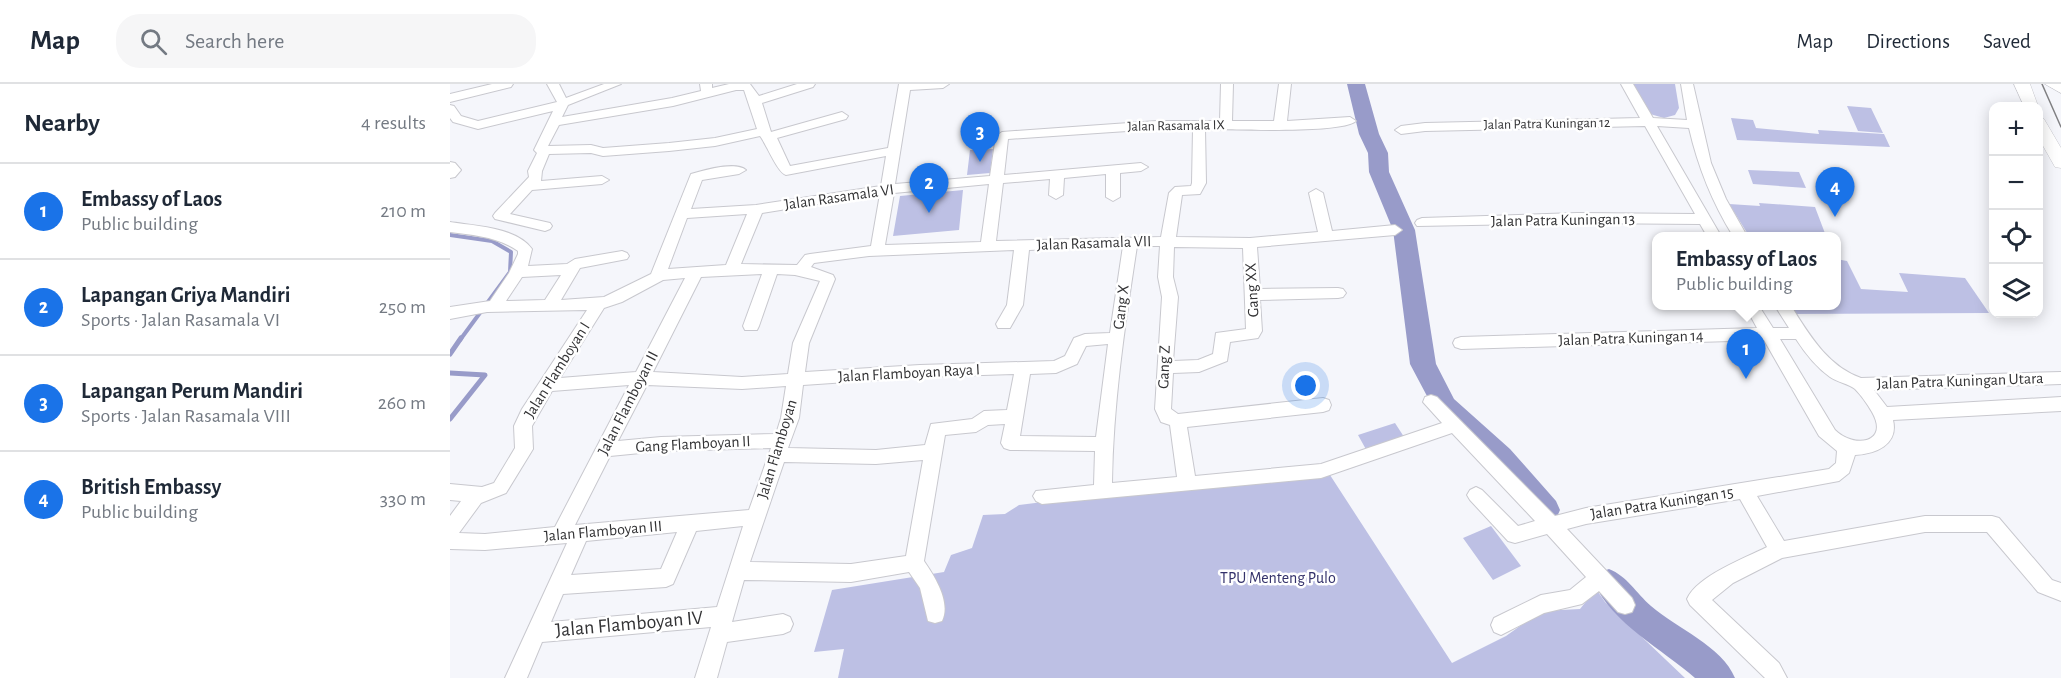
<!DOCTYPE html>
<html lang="en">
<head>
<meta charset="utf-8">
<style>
  body { margin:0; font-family:"Alegreya Sans",sans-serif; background:#f6f6f7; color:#1f2937 }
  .controls { position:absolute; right:18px; top:18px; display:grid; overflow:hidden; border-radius:12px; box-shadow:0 3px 15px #0003 }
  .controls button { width:54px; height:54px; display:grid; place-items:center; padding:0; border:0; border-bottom:2px solid #e0e1e3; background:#fff; color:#1f2937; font:30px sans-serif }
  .you { position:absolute; left:856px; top:302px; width:21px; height:21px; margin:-15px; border:4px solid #fff; border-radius:50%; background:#1a73e8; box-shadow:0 0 0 9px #1a73e833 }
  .badge { display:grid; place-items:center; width:39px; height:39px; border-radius:50%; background:#1a73e8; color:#fff; font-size:20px; font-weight:700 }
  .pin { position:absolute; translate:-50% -50px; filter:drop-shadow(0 2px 3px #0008) }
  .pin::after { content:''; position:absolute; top:32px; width:21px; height:18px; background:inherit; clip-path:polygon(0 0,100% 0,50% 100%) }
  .popup { position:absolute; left:1202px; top:148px; width:189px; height:78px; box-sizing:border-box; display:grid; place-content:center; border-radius:12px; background:#fff; filter:drop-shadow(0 2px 4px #0005); font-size:20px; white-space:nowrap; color:#747a83 }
  .popup b { font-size:22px; color:#1f2937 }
  .popup::after { content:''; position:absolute; left:50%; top:100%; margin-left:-12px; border:12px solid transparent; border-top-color:#fff }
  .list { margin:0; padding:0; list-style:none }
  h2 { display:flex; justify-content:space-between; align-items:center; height:78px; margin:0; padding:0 24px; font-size:26px }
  h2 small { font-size:20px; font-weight:400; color:#747a83 }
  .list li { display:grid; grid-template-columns:39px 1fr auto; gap:18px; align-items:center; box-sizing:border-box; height:96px; padding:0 24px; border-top:2px solid #e0e1e3 }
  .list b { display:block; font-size:22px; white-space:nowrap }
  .list p { margin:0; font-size:20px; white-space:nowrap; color:#747a83 }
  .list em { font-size:20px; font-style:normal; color:#747a83 }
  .icon { flex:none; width:33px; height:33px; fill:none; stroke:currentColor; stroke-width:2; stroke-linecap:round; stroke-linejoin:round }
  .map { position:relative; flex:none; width:1611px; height:594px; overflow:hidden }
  header { display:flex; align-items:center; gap:36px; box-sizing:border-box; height:84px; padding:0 30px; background:#fff; border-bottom:2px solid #e0e1e3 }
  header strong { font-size:28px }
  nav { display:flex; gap:33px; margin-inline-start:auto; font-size:21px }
  .search { width:420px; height:54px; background:#f6f6f7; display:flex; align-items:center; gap:15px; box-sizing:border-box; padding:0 21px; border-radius:24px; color:#747a83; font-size:22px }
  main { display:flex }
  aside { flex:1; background:#fff }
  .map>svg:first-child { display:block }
  .green { fill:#bdc0e4 }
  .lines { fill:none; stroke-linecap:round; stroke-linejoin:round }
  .stream-far1 { stroke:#989bc9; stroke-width:4 }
  .stream { stroke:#989bc9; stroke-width:5 }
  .river { fill:#989bc9; fill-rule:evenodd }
  .minor-casing { stroke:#c8c8ce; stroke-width:2 }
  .major-casing { stroke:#c8c8ce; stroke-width:1 }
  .minor { fill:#fff; fill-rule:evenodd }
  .major { fill:#fff; fill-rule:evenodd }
  .tram { stroke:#808083; stroke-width:1.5 }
  .labels { text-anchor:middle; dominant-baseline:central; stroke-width:5; stroke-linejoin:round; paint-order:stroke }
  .far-street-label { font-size:14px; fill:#323234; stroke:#fff }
  .street-label { font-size:16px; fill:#323234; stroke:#fff }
  .park-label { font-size:16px; fill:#34326b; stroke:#fff }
  .near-street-label { font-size:20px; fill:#323234; stroke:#fff }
</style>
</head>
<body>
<header>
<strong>Map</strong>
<div class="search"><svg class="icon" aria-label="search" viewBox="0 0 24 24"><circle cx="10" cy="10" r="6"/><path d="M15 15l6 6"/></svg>Search here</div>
<nav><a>Map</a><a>Directions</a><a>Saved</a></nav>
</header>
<main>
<aside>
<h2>Nearby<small>4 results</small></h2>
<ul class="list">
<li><span class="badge">1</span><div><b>Embassy of Laos</b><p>Public building</p></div><em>210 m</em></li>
<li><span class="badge">2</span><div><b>Lapangan Griya Mandiri</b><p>Sports · Jalan Rasamala VI</p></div><em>250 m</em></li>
<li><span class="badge">3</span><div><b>Lapangan Perum Mandiri</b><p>Sports · Jalan Rasamala VIII</p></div><em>260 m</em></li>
<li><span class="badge">4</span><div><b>British Embassy</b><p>Public building</p></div><em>330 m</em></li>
</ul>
</aside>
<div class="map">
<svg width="1611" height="594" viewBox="0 0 1611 594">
  <rect width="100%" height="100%" fill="#f5f6fb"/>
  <path class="green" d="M1181,0H1225L1229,24L1225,31L1214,34L1200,30Z
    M1397,22L1421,24L1433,49L1408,47Z
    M1281,34L1303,36L1306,44L1369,50L1368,46L1434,50L1440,63L1287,56Z
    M543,65L540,89L517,91L520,66Z
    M1298,86L1349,88L1356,104L1303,100Z
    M513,106L509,146L443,152L450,112Z
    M1309,119L1365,123L1376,152H1299L1279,120L1310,122Z
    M1386,175L1397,177L1411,205L1458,208L1449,189L1515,194L1539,229L1345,230L1340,222H1386Z
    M945,339L956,356L918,369L908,351Z
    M880,391L1002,579L1056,552L1091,527L1130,525L1146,505L1155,518L1235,594H388L394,565L364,568L382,506L494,488L501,471L522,464L533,431L555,430L569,421L737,400Z
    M1041,442L1071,482L1043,496L1013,454Z"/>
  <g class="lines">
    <path class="stream-far1" d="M0,151L42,157L61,168L60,188L10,256"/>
    <path class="stream" d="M0,270L11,254
      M0,289L35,291L0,335"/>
    <path class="river" d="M897,0H915L929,50L938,69L939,88L965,146L986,280L1004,315L1060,365L1106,417L1110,426L1106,435L1096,438L1086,435L1040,381L986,329L960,280L943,146L919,88L918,69L909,50Z
      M1159,485C1177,492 1186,509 1201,522C1226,544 1272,562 1285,594H1245C1212,565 1163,540 1144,499L1148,489Z"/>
    <defs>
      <path id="minor" d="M42,0H63L61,3L0,18V10Z
        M97,0H109L116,14L154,0H171L118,21L112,33L222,14L251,7L250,0H262V4L279,0H300L309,12L347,0H365L363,3L312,19L321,48L392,28L398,32L396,35L327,54L340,82L438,64L449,0H499L493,4L460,6L445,100L540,92L546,52L552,48L707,37H770L771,0H783L782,37H824L829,0H841L837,37L900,33L906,37C892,50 780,45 755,45L756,99L750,110L732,111L726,153L800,154L868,148L859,109L866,105L873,109L882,147L945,141L952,146L945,151L807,163L810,205L888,204L893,205L896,209L893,213L888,214L810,216L812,247L808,254L780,258L777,277L749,288L723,289L721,325L728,330L873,314L879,316L881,321L879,326L873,328L737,343L745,392L871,380L992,339L973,318L975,313L981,311L987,313L1105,432L1136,424L1379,385L1386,379L1387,367L1369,352L1314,256L1011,265L1005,263L1003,259L1005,255L1011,253L1307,244L1295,222H1309L1323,244H1339L1325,222H1341C1359,250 1377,282 1411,294L1611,288V300L1424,306L1437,323L1611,313V327L1443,336C1449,361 1425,370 1405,371L1399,389L1389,397L1307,412L1334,457L1475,432H1542L1549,434L1602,496L1611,499V517L1588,508L1537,448H1475L1332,474L1283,499L1262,516L1329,579L1337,594H1315L1240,521L1237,515C1247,492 1295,474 1317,463L1290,415L1136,440L1117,445L1182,514L1185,521L1182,528L1175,530L1168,528L1149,507L1132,520L1094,529L1051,551L1044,548L1041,541L1044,534L1091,511L1120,506L1136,493L1097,450L1065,459L1058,457L1020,416L1017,411L1020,406L1026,403L1032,406L1068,442L1085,437L1002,349L871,394L592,420L586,417L583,412L586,407L644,401L645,367L560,366L554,364L551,359L555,340L538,341L526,348L495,351L474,477C485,493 501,518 492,537L485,539L478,537L470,504L459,488L401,498L294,496L282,538L333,530L340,533L343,540L340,547L333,550L277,558L267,594H245L261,543L92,558L77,594H55L117,459L35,466L0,465V432L11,417L0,416V400L32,403L44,399L65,364L64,342L72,325L137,226L37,228L0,235V223L40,217L59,189L68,170V167C48,153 24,151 0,148V138C25,142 66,143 82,165L78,182L117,180L125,175L172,167L177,169L179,172L177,175L130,184L111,216L154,213L201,190L241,90C254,86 286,77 296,86L289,90L252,96L241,125L306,121L431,102L436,72L336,91C327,88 317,61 310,52L265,62L219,67L153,72L141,69L99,70L92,87L91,97L152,92L159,96L152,100L82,106L60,130L100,139L102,142L100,145L95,147L45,135L43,132L45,129L79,93L78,87L87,69L84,66L103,27L28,45L3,38L0,34V21L4,22L11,32L28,37L107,18ZM286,6H294L307,45L265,54L219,59L153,64L141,61L98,62L109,41L223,22ZM707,45H743L742,99L741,102L725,103L719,109L711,153L546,157L553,99L600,95L599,111L606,115L613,111L614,94L656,90V113L663,117L670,113V89L691,87L698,83L691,79L554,91L558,55ZM539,100L531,158L435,161L444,109ZM430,110L421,162L360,170L355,171L347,181L291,180L312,129ZM297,130L276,181L218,185L237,134ZM673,162L660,249L635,250L624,254L615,272L604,277L470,281L355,288L359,259L385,195L383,191L361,183L364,179L419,172L564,166L557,221L546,240L548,244H560L573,221L579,166ZM687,162H710L708,193L712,213L705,325L711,338L720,341L727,393L662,399C663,320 675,240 687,162ZM724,163L793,164L796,245L766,249L763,270L748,276L723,277L728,213L723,193ZM312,190L293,242L295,246H307L309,242L327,190L345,191L370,197L343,259L338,290L292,293L203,288L251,193ZM111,191L95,216L56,217L72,193ZM235,194L186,288L110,294L154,224L172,218L213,196ZM1330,255H1346C1355,269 1366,283 1380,293C1387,298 1399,300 1405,305C1411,311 1418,321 1422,328C1440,359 1404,365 1385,346ZM658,260L646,353L570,352L580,290L606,289L627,280L636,262ZM564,290L557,326L534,327L522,335L481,340L475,361L426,366L338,364L349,334L353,301L470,293ZM179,301L105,443L35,450L9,449L31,419L56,409L83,365L82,342L102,307ZM197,301L292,305L336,302L331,334L326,350L211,353L168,357ZM321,364L299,426L125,441L160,372L211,367ZM473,376L456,472L401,480L300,478L334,378L426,380ZM293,442L267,523L101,538L113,510L216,503L223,500L246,447ZM227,448L211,485L121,491L136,457Z
        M1171,0H1183L1203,34L1237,36L1231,0H1243L1261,79L1276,115L1297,152H1283C1262,118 1248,83 1239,44L1207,42L1271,152H1257L1250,140L1127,139L967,142L965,139L967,136L972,134L1127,129L1245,130L1195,42L975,47L951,50L945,46L951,42L975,39L1190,34Z
        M0,78L5,79L11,86L5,93L0,94Z"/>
      <path id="major" d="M1564,0H1580L1588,22H1574Z
        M1595,0H1611V9Z
        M1588,33L1594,35L1611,64V84L1605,83L1588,53Z"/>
    </defs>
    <use href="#minor" class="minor-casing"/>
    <use href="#major" class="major-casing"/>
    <use href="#minor" class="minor"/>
    <use href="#major" class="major"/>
    <path class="tram" d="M1592,0L1611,43"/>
  </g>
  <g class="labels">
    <g class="far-street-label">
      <text transform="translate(1097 40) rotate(-1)">Jalan Patra Kuningan 12</text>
      <text transform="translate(726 42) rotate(-1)">Jalan Rasamala IX</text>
    </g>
    <g class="street-label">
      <text transform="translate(389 113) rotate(-8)">Jalan Rasamala VI</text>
      <text transform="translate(1113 136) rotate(-1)">Jalan Patra Kuningan 13</text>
      <text transform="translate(644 159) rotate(-2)">Jalan Rasamala VII</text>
      <text transform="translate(802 206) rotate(-93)">Gang XX</text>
      <text transform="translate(671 223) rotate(-83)">Gang X</text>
      <text transform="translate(1181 254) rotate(-2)">Jalan Patra Kuningan 14</text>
      <text transform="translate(714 283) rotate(-88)">Gang Z</text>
      <text transform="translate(107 286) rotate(-58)">Jalan Flamboyan I</text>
      <text transform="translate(459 289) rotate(-3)">Jalan Flamboyan Raya I</text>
      <text transform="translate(1510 297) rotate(-2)">Jalan Patra Kuningan Utara</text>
      <text transform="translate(178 319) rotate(-63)">Jalan Flamboyan II</text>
      <text transform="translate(243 360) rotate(-3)">Gang Flamboyan II</text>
      <text transform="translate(327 365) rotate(-73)">Jalan Flamboyan</text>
      <text transform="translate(1212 419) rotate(-9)">Jalan Patra Kuningan 15</text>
      <text transform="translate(153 447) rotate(-5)">Jalan Flamboyan III</text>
    </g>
    <g class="park-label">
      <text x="828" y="494">TPU Menteng Pulo</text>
    </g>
    <g class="near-street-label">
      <text transform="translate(179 540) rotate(-5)">Jalan Flamboyan IV</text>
    </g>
  </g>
</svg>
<div class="controls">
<button>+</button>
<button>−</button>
<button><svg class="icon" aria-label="locate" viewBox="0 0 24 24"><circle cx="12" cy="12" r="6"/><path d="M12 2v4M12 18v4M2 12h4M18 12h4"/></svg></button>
<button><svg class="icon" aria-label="layers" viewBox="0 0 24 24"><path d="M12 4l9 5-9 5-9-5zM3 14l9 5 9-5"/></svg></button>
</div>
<div class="you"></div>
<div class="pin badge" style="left:1296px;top:295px">1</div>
<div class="popup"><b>Embassy of Laos</b>Public building</div>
<div class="pin badge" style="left:479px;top:129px">2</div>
<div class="pin badge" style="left:530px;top:78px">3</div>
<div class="pin badge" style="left:1385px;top:133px">4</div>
</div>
</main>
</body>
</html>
